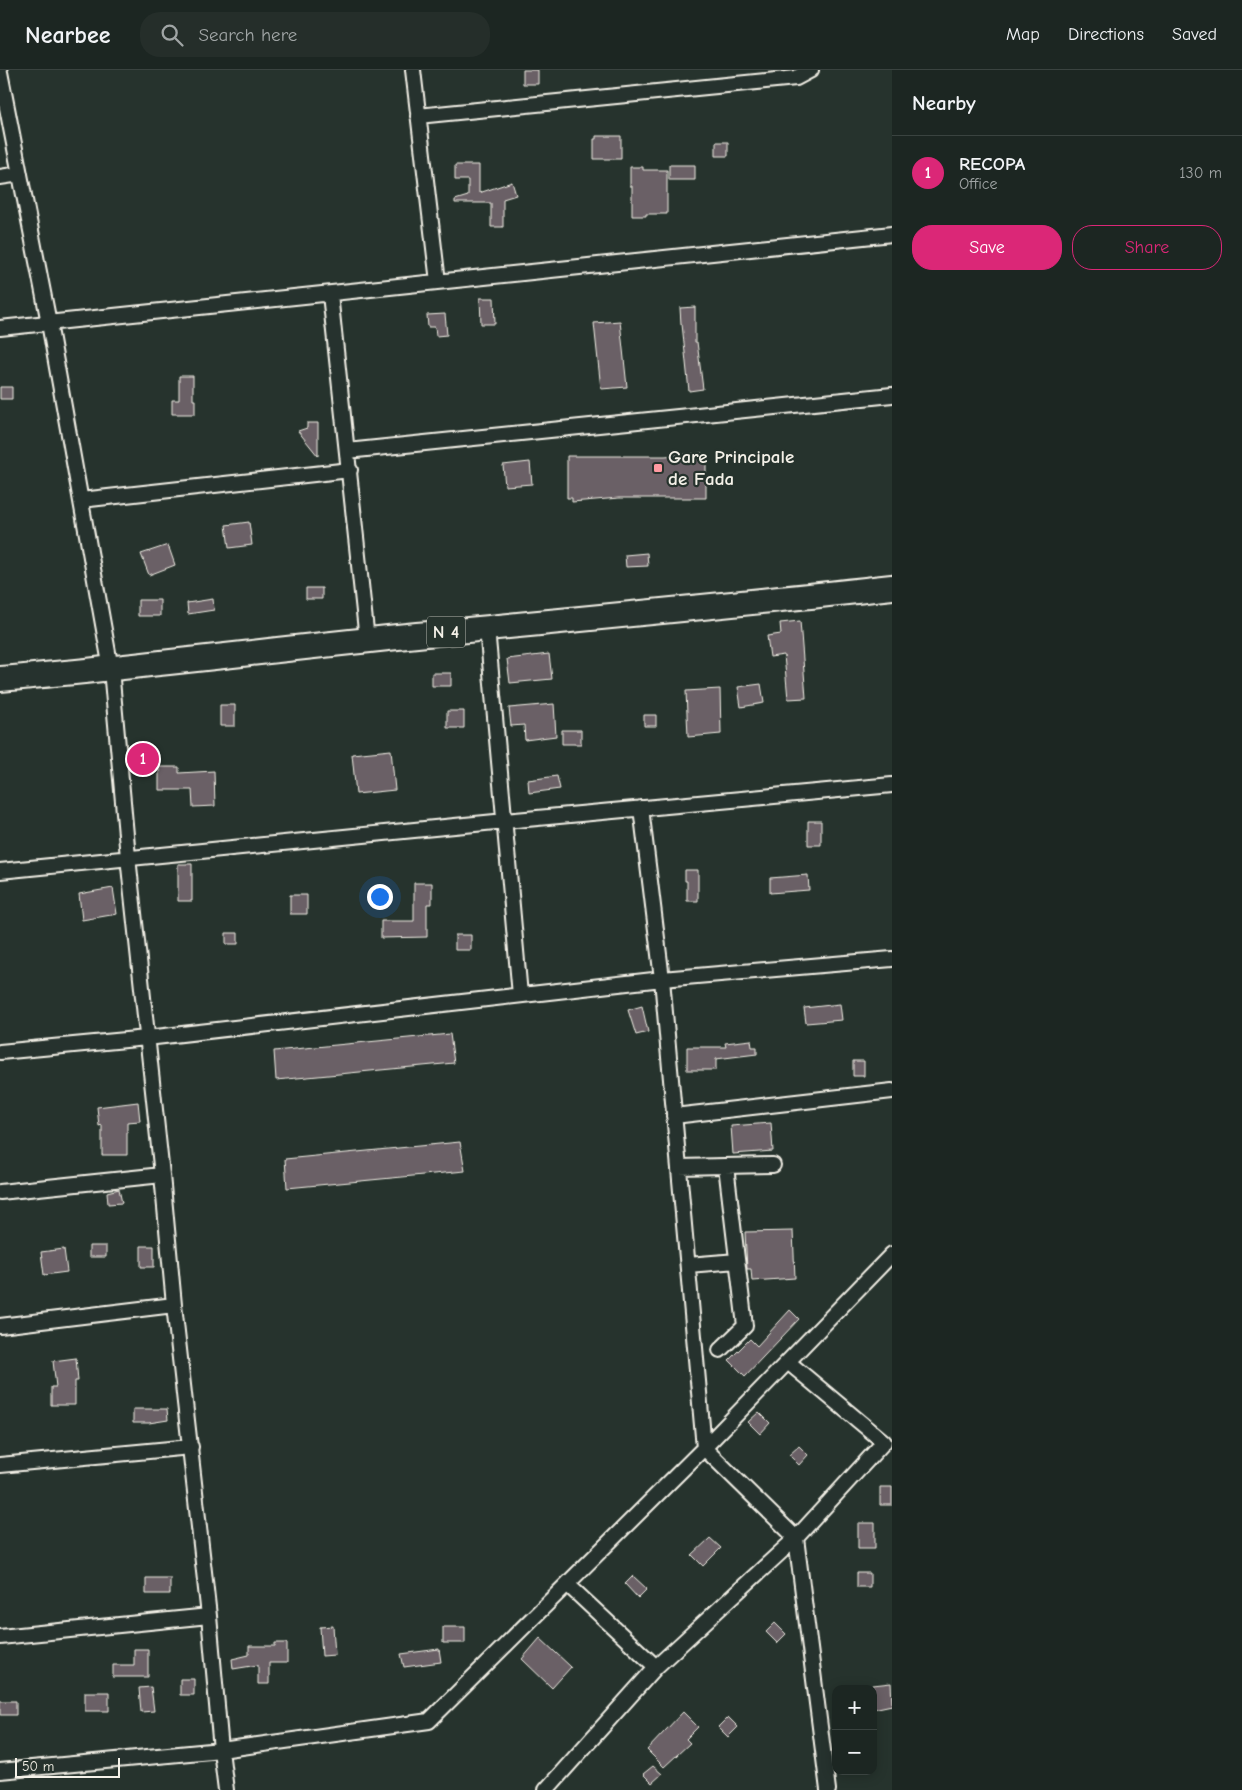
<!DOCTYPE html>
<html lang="en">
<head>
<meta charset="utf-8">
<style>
  body { margin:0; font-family:"Comic Neue",sans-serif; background:#252e2a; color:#f1f3f6 }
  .controls { position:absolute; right:15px; bottom:15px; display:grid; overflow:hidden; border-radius:10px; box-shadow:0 2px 12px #0003 }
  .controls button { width:45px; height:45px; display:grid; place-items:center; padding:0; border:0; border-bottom:1px solid #3a4340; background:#1c2622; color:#f1f3f6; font:25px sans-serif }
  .scale { position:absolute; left:15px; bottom:12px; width:105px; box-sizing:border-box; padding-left:5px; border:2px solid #f4f1e8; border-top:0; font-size:14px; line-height:18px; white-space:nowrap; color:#f4f1e8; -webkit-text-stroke:4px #26332d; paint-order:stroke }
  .you { position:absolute; left:379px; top:826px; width:18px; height:18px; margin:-12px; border:4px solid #fff; border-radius:50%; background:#1a73e8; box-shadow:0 0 0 8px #1a73e833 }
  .badge { display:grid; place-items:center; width:32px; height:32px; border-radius:50%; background:#db2777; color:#fff; font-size:16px; font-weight:700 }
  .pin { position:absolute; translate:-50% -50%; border:2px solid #fff; box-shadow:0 1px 5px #0006 }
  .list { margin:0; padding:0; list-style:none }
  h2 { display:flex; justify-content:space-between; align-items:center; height:65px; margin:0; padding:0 20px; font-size:21px }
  h2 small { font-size:16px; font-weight:400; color:#a0a5a5 }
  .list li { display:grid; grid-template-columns:32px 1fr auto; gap:15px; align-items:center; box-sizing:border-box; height:75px; padding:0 20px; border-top:1px solid #3a4340 }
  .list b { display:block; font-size:19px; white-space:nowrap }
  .list p { margin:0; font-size:16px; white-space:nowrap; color:#a0a5a5 }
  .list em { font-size:16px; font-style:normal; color:#a0a5a5 }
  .actions { display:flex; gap:10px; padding:15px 20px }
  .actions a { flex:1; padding:11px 0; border:1px solid #db2777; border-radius:20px; text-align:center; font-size:18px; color:#db2777 }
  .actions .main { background:#db2777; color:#fff }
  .icon { flex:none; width:28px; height:28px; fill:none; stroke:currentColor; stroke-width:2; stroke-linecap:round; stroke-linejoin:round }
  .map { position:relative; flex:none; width:892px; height:1720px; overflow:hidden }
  header { display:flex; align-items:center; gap:30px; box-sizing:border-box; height:70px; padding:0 25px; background:#1c2622; border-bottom:1px solid #3a4340 }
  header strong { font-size:24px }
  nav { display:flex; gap:28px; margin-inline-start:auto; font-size:18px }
  .search { width:350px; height:45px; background:#252e2a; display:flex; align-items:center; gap:12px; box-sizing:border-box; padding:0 18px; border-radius:20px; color:#a0a5a5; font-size:19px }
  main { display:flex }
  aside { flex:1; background:#1c2622 }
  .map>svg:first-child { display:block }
  .building { fill:#6b6166; stroke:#f4f1e8 }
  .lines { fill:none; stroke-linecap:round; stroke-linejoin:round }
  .minor-casing { stroke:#f4f1e8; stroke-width:18 }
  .trunk-casing { stroke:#f4f1e8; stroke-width:28 }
  .minor { stroke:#26332d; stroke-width:14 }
  .trunk { stroke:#26332d; stroke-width:24 }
  .poi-dot { fill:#ff9aa2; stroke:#26332d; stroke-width:2 }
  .labels { text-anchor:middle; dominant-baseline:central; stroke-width:4.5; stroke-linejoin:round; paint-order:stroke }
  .shield { fill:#26332d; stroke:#b6b8b0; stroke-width:1 }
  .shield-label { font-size:18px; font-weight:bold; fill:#f4f1e8 }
  .poi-label { font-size:19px; font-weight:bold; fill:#f4f1e8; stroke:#26332d; text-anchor:start }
</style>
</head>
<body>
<header>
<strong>Nearbee</strong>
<div class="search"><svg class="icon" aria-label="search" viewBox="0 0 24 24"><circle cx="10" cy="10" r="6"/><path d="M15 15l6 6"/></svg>Search here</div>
<nav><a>Map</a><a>Directions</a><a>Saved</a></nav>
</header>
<main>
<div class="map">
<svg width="892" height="1720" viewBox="0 0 892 1720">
  <rect width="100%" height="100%" fill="#26332d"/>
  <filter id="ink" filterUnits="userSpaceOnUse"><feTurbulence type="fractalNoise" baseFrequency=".02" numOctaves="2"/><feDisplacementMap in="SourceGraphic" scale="10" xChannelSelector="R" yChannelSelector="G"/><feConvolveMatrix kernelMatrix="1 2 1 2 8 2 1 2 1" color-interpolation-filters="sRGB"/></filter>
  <g filter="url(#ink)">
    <path class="building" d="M523,0H538V14H523Z
      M596,66H621V89H594V69H596Z
      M716,72H728V86H716Z
      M455,95H479V123L512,112L516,125L503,129V157H491V133H455V130L468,126V110H455Z
      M669,95H695V110H669Z
      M630,97H643V100H667V144H646V146H632V116H630Z
      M480,228H494L495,254H481Z
      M695,237V272H697L703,319L689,321L682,254H681L680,238Z
      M445,244L447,265L436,266L435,257H428L427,245Z
      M620,251L627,317L601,319L594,253Z
      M179,306H193V330H195V344H172V330H179Z
      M0,317H12V329H0Z
      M307,353H318V386L298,361L307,358Z
      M702,383V386H706V428H619L572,432V428H567V386H665Z
      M530,392L532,414L505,416L503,395Z
      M249,452L252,475L229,478L226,455Z
      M168,475L175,495L149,505L141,484Z
      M647,483L648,496L626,497L625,485Z
      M306,518H322V529H306Z
      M213,529L214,540L188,544L187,533Z
      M138,530H160V546H138Z
      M800,551L806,628L788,629L784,585L770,587L767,566L781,564L780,553Z
      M549,584L552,609L510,613L507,589Z
      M432,603H451V616H432Z
      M761,614L764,633L741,637L738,617Z
      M720,619L721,664L688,667L686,621Z
      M554,634L556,666L525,670L524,655L511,656L509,638Z
      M220,635H235V656H220Z
      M447,641H464V658H447Z
      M644,645H656V656H644Z
      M562,660H581V674H562Z
      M391,680L395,720L356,724L352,684Z
      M159,697H179V703L214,701L215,736L193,737L192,720H159Z
      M557,706L560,719L529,723L528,710Z
      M808,751H821V775H808Z
      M178,794H192V831H178Z
      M685,800H698V831H687V811H685Z
      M808,805L809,820L770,823V808Z
      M414,813H432V834H427V867L381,868V851H414Z
      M113,818L117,844L82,850L79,824Z
      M290,825H307V844H290Z
      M226,863H238V874H226Z
      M455,865H471V880H455Z
      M840,934L842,950L806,953L804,938Z
      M642,936L648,962L636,965L628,940Z
      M450,964L454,993L276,1010L274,981Z
      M751,970L752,977H757V984L716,989V1000H687V977H726L725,973Z
      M853,991H864V1006H853Z
      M138,1032L140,1051L127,1052V1085H102V1055L99,1056L97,1037Z
      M771,1053L773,1081L733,1084L731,1056Z
      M460,1072L465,1101L287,1118L285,1089Z
      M119,1119L122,1133L108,1134L107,1122Z
      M793,1161L795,1208L752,1211L751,1199H747L745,1162Z
      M89,1176H106V1187H89Z
      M141,1176H154V1197H141Z
      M64,1179L67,1202L44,1205L41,1182Z
      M790,1240L799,1249L745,1306L729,1290L750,1269L757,1276Z
      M76,1288L78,1311H75V1335H51V1317H56L53,1291Z
      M133,1339H167L168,1350L149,1353H133Z
      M759,1342L770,1353L760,1364L748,1352Z
      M799,1376L808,1385L799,1395L789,1385Z
      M880,1417H892V1435H880Z
      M858,1453H875V1478H858Z
      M710,1468L721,1478L703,1496L692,1485Z
      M857,1503H870V1517H857Z
      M633,1506L647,1519L638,1528L625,1514Z
      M146,1508H170V1524H146Z
      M775,1553L786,1564L777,1573L766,1562Z
      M333,1556L335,1585L322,1586L320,1557Z
      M443,1557H465V1573H443Z
      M540,1568L571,1597L552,1618L522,1589Z
      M275,1573H287V1593H269V1614H258V1595L233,1599L232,1589L249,1585V1576H275Z
      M134,1579H148V1607H113V1595H134Z
      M439,1579L441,1592L404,1597L401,1584Z
      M180,1609H194V1625H180Z
      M891,1613L892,1635L873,1639V1615Z
      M151,1617L154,1641L141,1642L139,1618Z
      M85,1622H109V1641H85Z
      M0,1631H16V1645H0Z
      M683,1642L698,1657L686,1669L690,1673L664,1697L647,1680Z
      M728,1647L738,1657L728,1667L718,1657Z
      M653,1696L662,1704L652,1713L643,1704Z"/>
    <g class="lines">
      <defs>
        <path id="minor" d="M413,0L438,212
          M0,2L49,253L111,599L128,787L162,1105L174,1235L209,1546L221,1680L226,1720
          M418,46L796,8L811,0
          M0,107L20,104
          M330,224L367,570
          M0,258L892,164
          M347,381L892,325
          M81,430L350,400
          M487,558L520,925
          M641,738L662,909L704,1378L796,1468L828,1720
          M0,801L505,751L892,715
          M0,982L147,968L662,909L892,889
          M674,1046L892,1021
          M679,1097L773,1095
          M0,1122L162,1105
          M688,1195L737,1191
          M0,1256L174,1235
          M720,1280L745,1256L726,1096
          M0,1395L191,1377
          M567,1514L656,1597
          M0,1567L209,1546
          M0,1701L221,1680L429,1651L704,1378L892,1184
          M546,1720L656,1597L796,1468L884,1372L788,1292"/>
        <path id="trunk" d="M0,609C139,597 278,579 417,565C575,549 734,535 892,517"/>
      </defs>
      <use href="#minor" class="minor-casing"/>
      <use href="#trunk" class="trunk-casing"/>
      <use href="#minor" class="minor"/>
      <use href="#trunk" class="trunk"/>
    </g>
  </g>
  <rect class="poi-dot" x="653" y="393" width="10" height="10" rx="2.5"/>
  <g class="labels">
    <rect class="shield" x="427" y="546.5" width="38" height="31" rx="4"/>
    <g class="shield-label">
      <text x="446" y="562">N 4</text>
    </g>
    <g class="poi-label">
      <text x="668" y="387">Gare Principale<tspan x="668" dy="22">de Fada</tspan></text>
    </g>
  </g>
</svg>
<div class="controls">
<button>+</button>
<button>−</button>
</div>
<div class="scale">50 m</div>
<div class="you"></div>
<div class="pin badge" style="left:143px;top:689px">1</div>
</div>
<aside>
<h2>Nearby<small></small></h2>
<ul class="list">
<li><span class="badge">1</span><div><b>RECOPA</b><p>Office</p></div><em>130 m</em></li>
</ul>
<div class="actions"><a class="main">Save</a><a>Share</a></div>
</aside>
</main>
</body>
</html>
